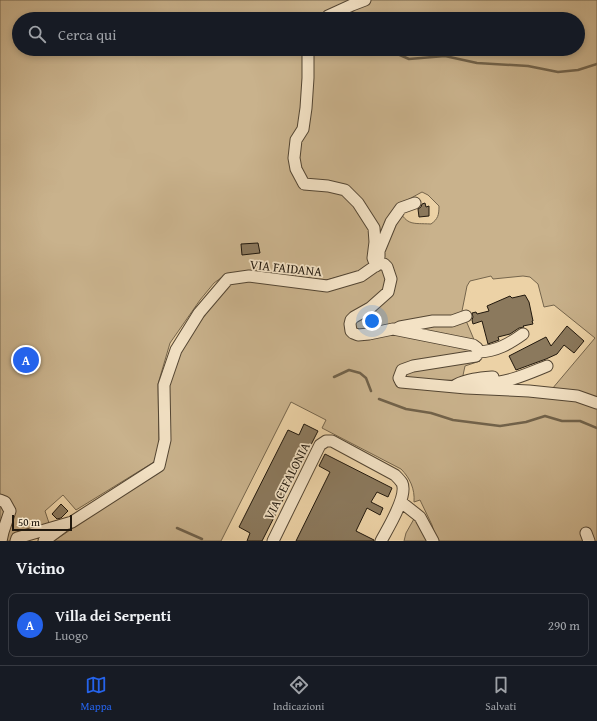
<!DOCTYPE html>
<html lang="it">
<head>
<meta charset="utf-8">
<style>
  body { margin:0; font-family:"Gentium Book Plus",serif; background:#242831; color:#f1f3f6 }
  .scale { position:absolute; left:12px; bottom:10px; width:60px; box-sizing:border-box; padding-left:4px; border:2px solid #21180d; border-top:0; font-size:11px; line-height:14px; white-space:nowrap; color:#21180d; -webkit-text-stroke:3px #f3e2c5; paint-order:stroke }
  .you { position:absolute; left:372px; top:321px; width:14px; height:14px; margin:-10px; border:3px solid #fff; border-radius:50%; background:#1a73e8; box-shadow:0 0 0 6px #1a73e833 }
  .badge { display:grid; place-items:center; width:26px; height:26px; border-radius:50%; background:#2563eb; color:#fff; font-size:13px; font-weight:700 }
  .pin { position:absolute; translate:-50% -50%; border:2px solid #fff; box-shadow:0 1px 4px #0006 }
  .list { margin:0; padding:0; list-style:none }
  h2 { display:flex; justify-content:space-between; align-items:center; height:52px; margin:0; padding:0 16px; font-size:17px }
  h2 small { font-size:13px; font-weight:400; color:#9ea1a6 }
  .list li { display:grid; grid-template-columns:26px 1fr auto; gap:12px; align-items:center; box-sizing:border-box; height:64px; margin:0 8px 8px; padding:0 8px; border:1px solid #363941; border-radius:8px }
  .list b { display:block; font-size:15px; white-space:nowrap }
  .list p { margin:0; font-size:13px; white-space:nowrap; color:#9ea1a6 }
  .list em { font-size:13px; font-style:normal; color:#9ea1a6 }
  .icon { flex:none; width:22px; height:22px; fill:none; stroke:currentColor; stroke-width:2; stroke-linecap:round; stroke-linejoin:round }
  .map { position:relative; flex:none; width:597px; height:541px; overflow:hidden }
  .search { position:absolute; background:#171b24; box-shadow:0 2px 6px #0003; left:12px; right:12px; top:12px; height:44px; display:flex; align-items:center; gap:10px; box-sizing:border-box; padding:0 14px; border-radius:22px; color:#9ea1a6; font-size:15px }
  .sheet { height:124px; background:#171b24 }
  nav { display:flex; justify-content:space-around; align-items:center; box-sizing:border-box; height:56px; border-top:1px solid #363941; background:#171b24; font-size:11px; color:#9ea1a6 }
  nav a { display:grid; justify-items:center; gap:2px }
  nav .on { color:#2563eb }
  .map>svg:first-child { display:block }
  .green { fill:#c9b28c; stroke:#75654c; fill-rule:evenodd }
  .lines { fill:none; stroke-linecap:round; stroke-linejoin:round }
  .stream { stroke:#71624a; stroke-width:2.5 }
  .building { fill:#8b795d; stroke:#21180d }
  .minor-casing { stroke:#544633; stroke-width:13 }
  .minor { stroke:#f3e2c5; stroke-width:11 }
  .labels { text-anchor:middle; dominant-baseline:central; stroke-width:3.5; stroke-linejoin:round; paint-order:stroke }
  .street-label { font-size:13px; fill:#21180d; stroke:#f3e2c5 }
</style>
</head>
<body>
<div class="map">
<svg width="597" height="541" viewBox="0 0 597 541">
  <rect width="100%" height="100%" fill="#ecd2a6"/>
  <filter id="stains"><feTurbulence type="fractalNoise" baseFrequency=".005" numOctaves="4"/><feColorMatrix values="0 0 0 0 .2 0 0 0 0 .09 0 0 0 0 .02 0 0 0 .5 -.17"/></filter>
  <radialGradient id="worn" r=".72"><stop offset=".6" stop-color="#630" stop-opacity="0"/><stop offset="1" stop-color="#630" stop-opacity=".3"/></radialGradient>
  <path class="green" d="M0,0H597V398L552,389L595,338L554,305L544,307L538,284L530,277L523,276L493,279L491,276L470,281L467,286L462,311L475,342L367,331H355L353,323L396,279C394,269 392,259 381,258L372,249L369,264L359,271L327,280L225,275L214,283L200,300L170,343L158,384L159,446L154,462L76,510L63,495L45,511L49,523L12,541H0ZM19,19H578V49H19ZM422,192L428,195L439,206C439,215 438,219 431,224C412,223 408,226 398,209L400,204Z
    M382,267L388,279L385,290L347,330L392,334L472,348L475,352L412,362L395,377L571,399L597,406V541H437L432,525L420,500L414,502C415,489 410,478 401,469L322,428L326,420L291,402L221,541H54L164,466L167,388L178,350L230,283L249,279L328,289Z
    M477,358L480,361L465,366L462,380L407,381L404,374L405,372Z
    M415,517L429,541H404L406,533Z"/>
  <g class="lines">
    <path class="stream" d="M386,49L409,59L445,56L477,63L528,66L558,72L578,70L597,64
      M334,377L349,370L360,373L366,378L371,391
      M379,399L406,409L431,413L453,420L500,426L526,422L545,416L562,421H580L597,428
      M177,528L202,539"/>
  </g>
  <path class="building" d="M425,203L426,207L429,206V216L419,217L418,209L421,207L422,204Z
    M258,243L260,253L242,255L241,244Z
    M525,295L529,302L533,321H532L533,324L523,326L524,327L519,328L510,334L498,337L499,340L488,344L482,321L473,324L472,320L473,317L472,313L476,312L477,314L489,311L487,306L510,296L512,298Z
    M567,326L584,341L574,353L564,345L557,354L546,359L516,370L509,356L546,337L551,346Z
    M24,351L33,354L28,370L19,366Z
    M304,424L318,431L262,541H247L250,533L239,527L288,430L299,435Z
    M325,454L392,488L388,497L377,492L371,502L383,508L380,515L367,508L356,531L374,540V541H296L330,472L319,466Z
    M61,504L68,511L61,518L57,519L52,514Z"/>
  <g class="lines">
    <defs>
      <path id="minor" d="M325,19L328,16L352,5L365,0
        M308,49V78L306,108L303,129L296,140L294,158L296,169L304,184L328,186L345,190L358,203L374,228L375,242L373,258L376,266
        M379,257V251L391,222L401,208L415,203
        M398,328L400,327L433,321H452L466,316
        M479,352C497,351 509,344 523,334
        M486,383C508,383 527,374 547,366
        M456,385C467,379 481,378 493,377
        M0,500L5,502L10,511L3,532L1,541
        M401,502L420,517L433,541
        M586,533L589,541
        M16,541L17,538L72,522L159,466L165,440L164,385L176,350L199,313L228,279L249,276L327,286L361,276L378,264H384L387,267L391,279L388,292L370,308L354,317L351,320L350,324L351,331L353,333L358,335L369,334L393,329L473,345L477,348L479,352L476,356L413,366L402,370L399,378L401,382L466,388L529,391L577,396L597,403
        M44,541L64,526
        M273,541L320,445L326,441H332L395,475C397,477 400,480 402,483C408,496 388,528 381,541"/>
    </defs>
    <use href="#minor" class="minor-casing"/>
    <use href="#minor" class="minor"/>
  </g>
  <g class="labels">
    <g class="street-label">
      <text transform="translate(286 268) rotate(6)">VIA FAIDANA</text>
      <text transform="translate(287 481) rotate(-63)">VIA CEFALONIA</text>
    </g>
  </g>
  <rect width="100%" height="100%" filter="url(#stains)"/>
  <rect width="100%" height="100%" fill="url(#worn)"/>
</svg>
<div class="scale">50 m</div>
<div class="you"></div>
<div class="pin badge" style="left:26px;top:360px">A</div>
<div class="search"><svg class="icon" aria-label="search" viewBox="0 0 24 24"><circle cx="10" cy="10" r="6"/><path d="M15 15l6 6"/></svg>Cerca qui</div>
</div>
<section class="sheet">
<h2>Vicino<small></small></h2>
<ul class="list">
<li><span class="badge">A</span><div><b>Villa dei Serpenti</b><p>Luogo</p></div><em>290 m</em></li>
</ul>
</section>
<nav>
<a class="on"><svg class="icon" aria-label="map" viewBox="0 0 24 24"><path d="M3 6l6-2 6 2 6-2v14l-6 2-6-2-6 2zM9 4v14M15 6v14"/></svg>Mappa</a>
<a><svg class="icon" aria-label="directions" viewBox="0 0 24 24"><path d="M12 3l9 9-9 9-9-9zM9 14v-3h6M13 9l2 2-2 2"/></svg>Indicazioni</a>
<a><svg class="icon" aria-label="saved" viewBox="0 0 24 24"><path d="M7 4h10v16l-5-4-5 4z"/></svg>Salvati</a>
</nav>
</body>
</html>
